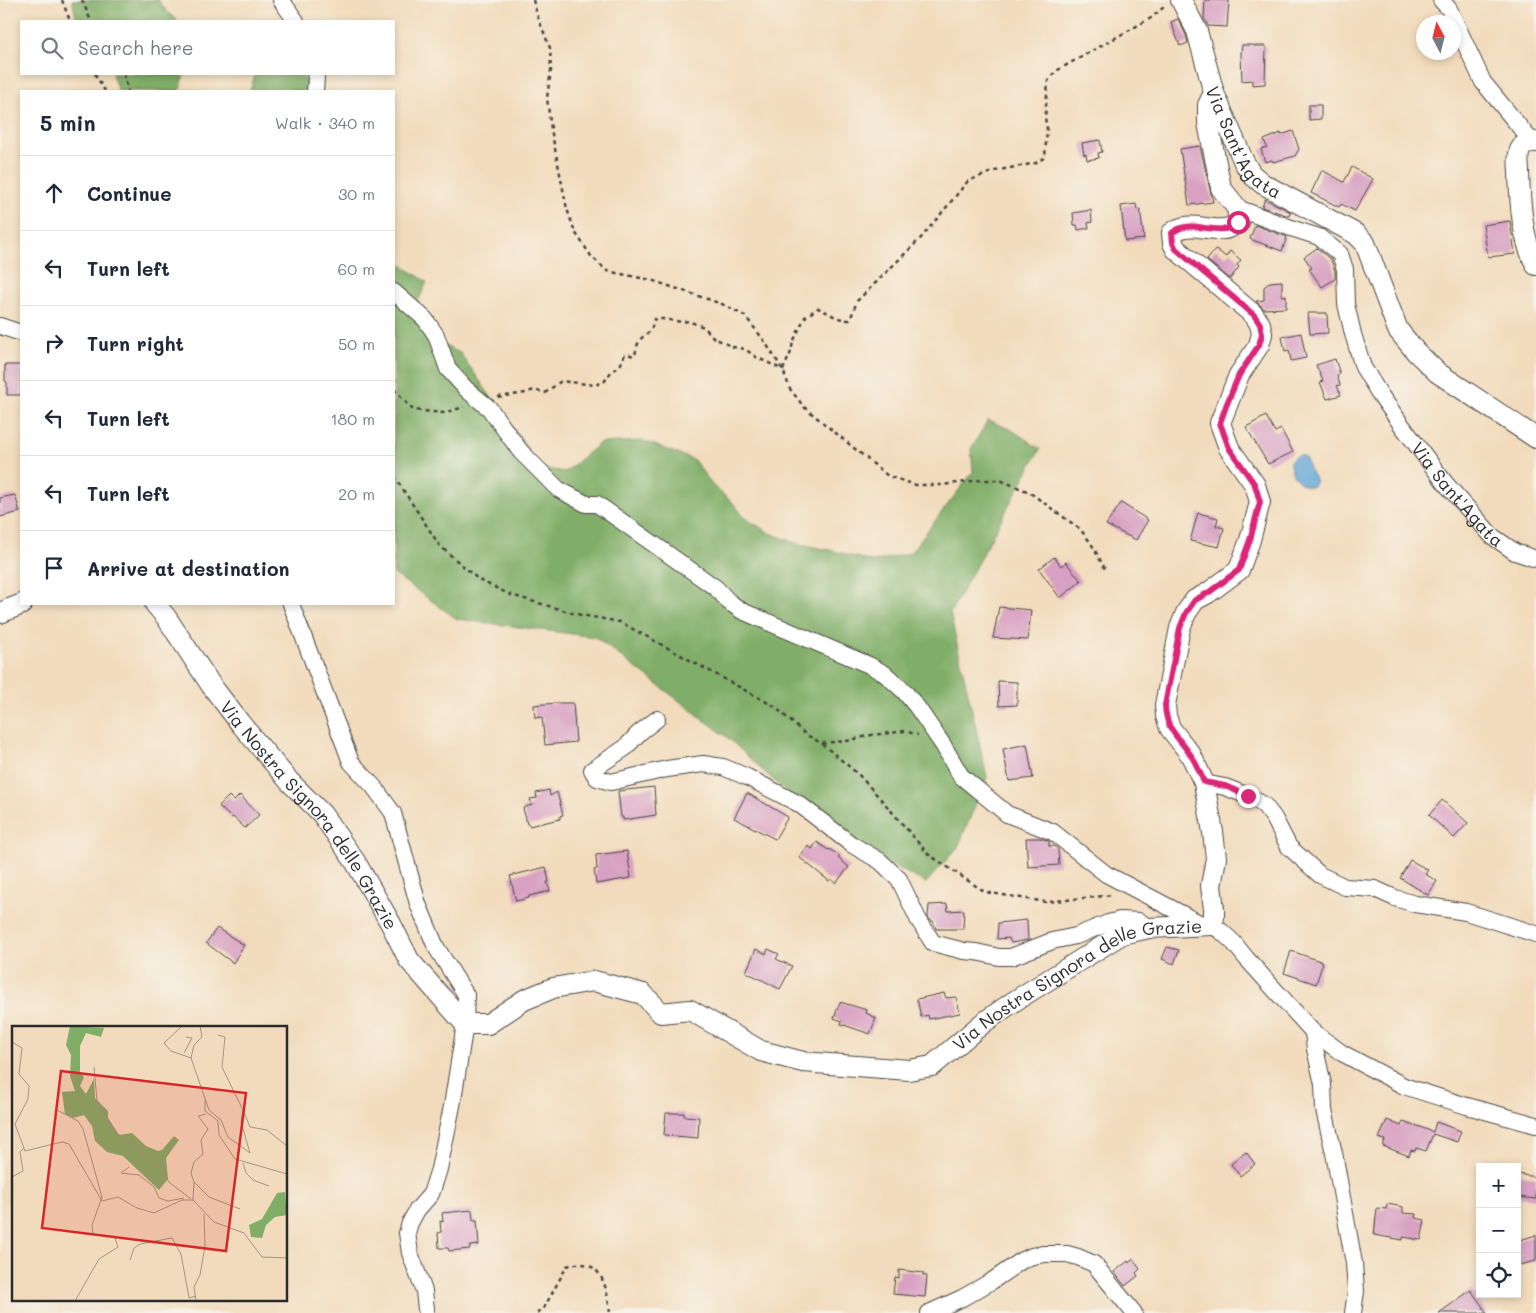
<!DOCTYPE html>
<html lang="en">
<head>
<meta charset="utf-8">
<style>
  body { margin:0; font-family:Mali,sans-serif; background:#f6f6f7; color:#1f2937 }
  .controls { position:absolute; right:15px; bottom:15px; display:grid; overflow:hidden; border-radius:0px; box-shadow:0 2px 8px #0003 }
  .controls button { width:45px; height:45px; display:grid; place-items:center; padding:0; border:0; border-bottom:1px solid #e0e1e3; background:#fff; color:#1f2937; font:25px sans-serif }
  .compass { position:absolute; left:1416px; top:15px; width:45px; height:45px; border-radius:50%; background:#fff; box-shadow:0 2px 8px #0003; rotate:353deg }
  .stop { position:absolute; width:15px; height:15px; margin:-11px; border:4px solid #db2777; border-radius:50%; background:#fff }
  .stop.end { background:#db2777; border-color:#fff; box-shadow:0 1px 5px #0008 }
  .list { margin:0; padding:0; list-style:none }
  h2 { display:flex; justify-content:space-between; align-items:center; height:65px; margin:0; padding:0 20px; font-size:21px }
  h2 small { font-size:16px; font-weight:400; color:#747a83 }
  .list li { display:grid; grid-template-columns:32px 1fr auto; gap:15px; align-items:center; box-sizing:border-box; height:75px; padding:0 20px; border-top:1px solid #e0e1e3 }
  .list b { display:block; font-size:19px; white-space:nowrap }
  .list em { font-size:16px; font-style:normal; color:#747a83 }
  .icon { flex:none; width:28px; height:28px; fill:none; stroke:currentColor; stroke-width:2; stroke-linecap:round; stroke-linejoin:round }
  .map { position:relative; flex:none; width:1536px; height:1313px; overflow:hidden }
  .search { position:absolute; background:#fff; box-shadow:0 2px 8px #0003; left:20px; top:20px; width:375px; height:55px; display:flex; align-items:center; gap:12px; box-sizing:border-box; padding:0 18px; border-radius:0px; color:#747a83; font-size:19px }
  .panel { position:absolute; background:#fff; box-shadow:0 2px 8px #0003; left:20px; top:90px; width:375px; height:515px; border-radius:0px }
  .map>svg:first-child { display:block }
  .forest { fill:#80ae67; stroke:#566c49 }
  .water { fill:#61a6d7; stroke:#466881 }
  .building { fill:#d8a1c3 }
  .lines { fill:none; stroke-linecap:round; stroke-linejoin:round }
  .minor-casing { stroke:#494541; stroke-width:18 }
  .tertiary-casing { stroke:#494541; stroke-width:22 }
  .path { stroke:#494541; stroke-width:2.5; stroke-dasharray:4 4; stroke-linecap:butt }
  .minor { stroke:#fff; stroke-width:16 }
  .tertiary { stroke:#fff; stroke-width:20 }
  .route { stroke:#db2777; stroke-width:6 }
  .labels { text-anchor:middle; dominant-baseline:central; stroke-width:4.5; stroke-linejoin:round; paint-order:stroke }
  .street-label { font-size:18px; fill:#2b2b2b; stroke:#f7f3e8 }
  .inset-road { fill:none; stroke:#a29582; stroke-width:1 }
  .view { fill:#d62828; fill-opacity:0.15; stroke:#d62828; stroke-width:2.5 }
  .inset-edge { fill:none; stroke:#2b2b2b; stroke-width:2.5 }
</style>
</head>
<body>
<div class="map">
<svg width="1536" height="1313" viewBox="0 0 1536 1313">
  <rect width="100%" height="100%" fill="#f7f3e8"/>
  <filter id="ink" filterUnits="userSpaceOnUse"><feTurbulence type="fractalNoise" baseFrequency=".02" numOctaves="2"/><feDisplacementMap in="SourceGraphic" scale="10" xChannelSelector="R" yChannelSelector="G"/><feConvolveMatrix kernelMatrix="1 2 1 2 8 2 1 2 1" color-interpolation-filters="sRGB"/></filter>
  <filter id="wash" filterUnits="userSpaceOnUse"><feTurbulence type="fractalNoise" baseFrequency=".0096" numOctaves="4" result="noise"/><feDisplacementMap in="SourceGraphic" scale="20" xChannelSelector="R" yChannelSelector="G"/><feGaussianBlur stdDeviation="1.12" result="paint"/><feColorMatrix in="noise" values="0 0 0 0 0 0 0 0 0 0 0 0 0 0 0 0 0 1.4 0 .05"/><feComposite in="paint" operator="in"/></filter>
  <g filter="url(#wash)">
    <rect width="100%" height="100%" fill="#f2dbbc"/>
    <path class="forest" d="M72,0H158L167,12L178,21H77Z
      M112,74H184L180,91H118Z
      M255,74H301L308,86V91H250Z
      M394,260L427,282L414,310L430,339L460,353L523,442L539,468L565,472L600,443L644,441L694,460L712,485L734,504L746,519L770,533L796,543L834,551L873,562L910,553L973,472L971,449L988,420L1012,430L1040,449L950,613L987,777L958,847L926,883L851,844L799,804L727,737L595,637L457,619L394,574Z"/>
    <path class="water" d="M1300,455C1308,459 1307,461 1309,469C1311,473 1314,477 1316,481L1313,486C1301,489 1289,473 1290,461L1294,457Z"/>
    <g id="blocks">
      <path class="building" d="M1205,0H1229L1227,27L1208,26L1204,18Z
        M1178,19L1186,35L1188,43L1180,46L1171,22Z
        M1242,45H1254V46H1266L1265,84L1252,85V80L1242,81L1241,54Z
        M1309,105H1321V119L1309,120Z
        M1293,131L1299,149L1295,156L1273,162L1272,160L1265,162L1261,149L1267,147L1264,140L1281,133V135Z
        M1100,140L1102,152L1098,153L1099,158L1087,160L1086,154L1084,155L1082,143Z
        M1200,146L1213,202L1189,205L1180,149Z
        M1352,167L1373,179L1355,211L1341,204L1339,207L1311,193L1322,170L1344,182Z
        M1265,199L1291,212L1289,216L1262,207Z
        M1136,204L1137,210L1140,209L1144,239L1125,241L1121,206Z
        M1091,210L1092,222L1088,223L1089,228L1078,230L1077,225H1074L1073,213Z
        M1510,221L1515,254L1488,257L1483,225Z
        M1255,225L1287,237L1282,251L1250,239Z
        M1317,248L1331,260L1335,271V279L1322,287L1309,269L1312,268L1304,257Z
        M1216,249L1226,257L1230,251L1241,260L1237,265L1239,267L1230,279L1207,260Z
        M1282,281V296L1286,295V308L1264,309L1256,301L1264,300V287L1270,282Z
        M1308,313H1327L1328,333L1310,334Z
        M1301,333L1306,358L1291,361L1289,350L1285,351L1282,337Z
        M1335,359L1340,374L1337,376L1340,385L1337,386L1341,395L1327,399L1320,382L1323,381L1316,365Z
        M5,365H21V395H7V382L5,381Z
        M1266,416L1275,432L1281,429L1293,452L1268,464L1246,427Z
        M15,495L20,512L0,517V498Z
        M1121,503L1148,520L1136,540L1106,525Z
        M1198,513L1218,518L1216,526L1224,528L1219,547L1190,541Z
        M1054,557L1061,566L1066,562L1081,581L1060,598L1039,569Z
        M999,607L1031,610L1028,640L993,638Z
        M998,681L1017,682V705L999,706Z
        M557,703H573L576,742L545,745L542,717L535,718L534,705Z
        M1027,744L1033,778L1009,781L1003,749Z
        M654,787L656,815L623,820V817H621L618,791Z
        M549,790L550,796L557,792L563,815L560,816V819L529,826V824H527L523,808L532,805L530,799L537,798L536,793Z
        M747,793L788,817L775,839L734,818Z
        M240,795L259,815L245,828L233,817L231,818L219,806L229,796L234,801Z
        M1442,800L1468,823L1454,838L1429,815Z
        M1026,838H1040L1049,841V846H1054L1058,849L1059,865L1028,867Z
        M817,842L828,850L829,849L840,856L838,858L849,867L836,883L831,879L829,881L799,857L808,846L812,849Z
        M627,851L631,878L596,884L594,870L597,869L596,855Z
        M1410,860L1428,870L1425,874L1437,881L1428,895L1400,878Z
        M546,867L549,882H547L550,891L529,896V898L516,901L510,876Z
        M947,904L948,911L964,910L963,929H936L933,921H931L928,917L929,905Z
        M1027,920L1028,940L1011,943L1009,938L997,939L998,923Z
        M217,928L244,945L233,963L206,943Z
        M1167,947L1179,950L1174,964L1162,959Z
        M756,949L766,954L768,949L779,954L776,959L792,966L780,989L746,972Z
        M1291,951L1323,962L1316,984L1284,973Z
        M944,993L946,998L956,997L960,1013L929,1019L928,1015L921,1017L917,999Z
        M840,1002L867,1010L866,1013L876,1018L870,1034L841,1024L842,1021L834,1018Z
        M666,1113H684V1116L699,1117L698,1138L664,1135Z
        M1387,1120L1401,1126L1403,1122L1414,1126L1415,1125L1433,1132L1436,1122L1461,1131L1457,1142L1433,1134L1426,1151L1416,1148L1415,1151L1411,1150L1409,1156L1383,1146L1385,1140L1379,1138Z
        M1246,1152L1255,1164L1240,1176L1231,1164Z
        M1517,1174L1536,1177V1199L1517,1197Z
        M1387,1204L1403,1207V1213L1416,1214L1415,1218L1425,1220L1421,1240L1403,1237V1240L1374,1235L1377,1208L1386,1209Z
        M472,1210L473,1220H477L479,1245L470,1246V1249L449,1251L448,1248H439L438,1233L441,1232L440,1221L443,1222L442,1213Z
        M1536,1235V1261L1520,1265L1517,1258V1241Z
        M1133,1259L1140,1269L1136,1273L1138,1276L1125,1286L1114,1272L1128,1261L1129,1263Z
        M899,1270L924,1273L923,1275L927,1276L925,1297L893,1294L895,1277L899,1278Z
        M1471,1290L1487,1313H1439Z"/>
    </g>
  </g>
  <g filter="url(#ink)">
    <use href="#blocks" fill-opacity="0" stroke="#494541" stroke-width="1"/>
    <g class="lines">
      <defs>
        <g id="minor">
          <path d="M281,0L296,21"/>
          <path d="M1441,0L1449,9L1483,82L1532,142"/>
          <path d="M315,91L316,78L315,74"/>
          <path id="s1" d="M1237,208L1294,229L1319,237L1340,254L1345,269L1346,304L1353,334L1363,367L1379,393L1403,427L1446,484L1492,536L1515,552L1536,559"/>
          <path d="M394,292L425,319L436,335L448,369L467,390L489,408L521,452L558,489L586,504H597L716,588L729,602L742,611L869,665L885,674L904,691L917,707L943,745L961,776L1007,814L1053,832L1106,874L1203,925"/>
          <path d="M0,326L21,333"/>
          <path d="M291,604L351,762L374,787L393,813L418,904L436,947L466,995L465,1024L452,1106L439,1169L431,1194L417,1210L410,1223L407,1233L410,1253L424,1291L426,1309"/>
          <path d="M657,719L639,733L625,748L592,770L597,778L611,782L667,769L703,764L723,767L747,777L799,804L851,844L880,861L899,879L918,919L933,943L964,951L976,952L999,957H1011L1052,941L1076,936L1108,923L1120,920L1139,921L1149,928"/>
          <path d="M1204,783L1225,787L1248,796L1264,805L1274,818L1289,847L1320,875L1345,887L1375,889L1395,898L1415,904L1466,912L1536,934"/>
          <path d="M1211,925L1221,931L1234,943L1246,958L1313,1032L1342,1053L1404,1086L1467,1106L1536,1125"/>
          <path d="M1313,1032L1315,1049L1323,1084L1324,1110L1334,1153L1354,1263L1356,1291L1353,1313"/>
          <path d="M929,1313L962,1298L992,1281L1021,1261L1032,1256L1044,1254H1067L1078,1257L1094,1264L1134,1313"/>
        </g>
        <g id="tertiary">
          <path id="s2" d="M1181,0L1197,31L1214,93L1243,160L1251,174L1263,184L1356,234L1365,243L1398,330L1416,352L1438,373L1536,438"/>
          <path d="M1536,142C1529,141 1523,144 1520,150C1517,157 1519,166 1519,173C1520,204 1522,238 1536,265"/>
          <path id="s3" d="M155,604L166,617L211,685L240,723L289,781L322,814L356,863L391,924L409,960L465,1024H488L524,1000L553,988L594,981L643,994L661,1013L690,1010L761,1051L803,1062L909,1070L932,1066L983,1023L1013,1002L1122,934L1149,928L1211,925L1214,918V909L1211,886L1216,858L1213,832L1204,783L1191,755L1170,728L1166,716L1165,705L1180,628L1186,613L1195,600L1208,593L1239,570L1250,540L1260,502L1255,485L1229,448L1220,423L1239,375L1259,345L1262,334L1260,324L1254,315L1176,249L1173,243L1172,233C1187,220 1206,231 1224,229C1229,229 1234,225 1239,222L1237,208L1221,188L1208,123V105L1214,93"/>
          <path d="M0,613L22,604"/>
        </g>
      </defs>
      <use href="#minor" class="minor-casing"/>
      <use href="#tertiary" class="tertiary-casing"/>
      <path class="path" d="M62,0L70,21
        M82,0L91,21
        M533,0L537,15L550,48L551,70L547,98L551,129L567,209L575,232L591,256L607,271L651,280L722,304L745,316L763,339L783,370L790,389L804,407L888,476L916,485H942L980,480H1000L1029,492L1080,529L1091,543L1105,569
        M95,74L105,91
        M124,74L128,91
        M783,370L791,352L793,342L805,317L818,308C830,313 837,320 850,320L857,301L921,238L968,181L995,171L1036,163L1045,157L1047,128L1045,118L1048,81L1056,71L1151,18L1165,6
        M394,389L413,410L443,413L464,407
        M498,397L526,393L534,390L545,393L561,381L595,385L604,382L611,372L620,366L625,354L635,356C637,343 639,338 651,331L654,319H663L682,322L688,321L704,327L714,338L733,347L745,349L756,357L781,369
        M394,476L440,546L479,580L511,595L576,614L620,622L774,706L805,734L821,743L858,774L887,806L928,854L985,892L1046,902L1113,895
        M822,743L847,741L872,735L905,731L918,735
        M537,1313L544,1308L567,1266C602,1255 607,1288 610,1313"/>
      <use href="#minor" class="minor"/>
      <use href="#tertiary" class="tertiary"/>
    </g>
  </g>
  <g class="lines" filter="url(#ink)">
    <path class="route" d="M1238,222C1234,225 1229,229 1224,229C1206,231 1187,220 1172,233L1173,243L1176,249L1254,315L1260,324L1262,334L1259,345L1239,375L1226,406L1220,423L1229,448L1255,485L1260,502L1250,540L1239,570L1208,593L1195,600L1186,613L1180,628L1165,705C1166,730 1177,735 1190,754C1196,762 1200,773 1204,782L1225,786L1248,796"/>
  </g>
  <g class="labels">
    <g class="street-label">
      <text stroke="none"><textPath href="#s2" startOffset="158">Via Sant'Agata</textPath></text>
      <text stroke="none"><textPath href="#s1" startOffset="389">Via Sant'Agata</textPath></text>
      <text stroke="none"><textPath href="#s3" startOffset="262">Via Nostra Signora delle Grazie</textPath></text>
      <text stroke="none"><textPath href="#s3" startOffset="1196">Via Nostra Signora delle Grazie</textPath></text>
    </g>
  </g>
  <g transform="translate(12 1026)">
    <rect width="275" height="275" fill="#f2dbbc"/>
    <path d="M58,0L92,2L89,11L74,7L68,20V46L72,51L68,60L74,68L82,53L83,72L96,85V92L107,109L120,107L134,120L146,125L150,124L162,110L167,114L154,132L156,153L147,164L111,130L95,126L83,115L80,100L72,89L61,92L53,88L50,66L63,65L58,50L59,29L54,19ZM273,166L275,189L263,191L254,199L250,212L239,211L237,199L250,193L265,167Z" fill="#80ae67"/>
    <path class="inset-road" d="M170,0L152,17L159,25L179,32M206,9L213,11L210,41L231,84M0,16L10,22L7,48L17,60L16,73L3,98L13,125L50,116L57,118L90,175L106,171L125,182L142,187L170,174H181M172,27L180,12L174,11M179,32L197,84L209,94L216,111L238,127L229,96L231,84L238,101L255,104L275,120M179,32L182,19L190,11L188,0M82,41L85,75L105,107L145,139L158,157L179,173M193,74V85L206,95L207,109L223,133L275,148M43,83L66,95L71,103L90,171L80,199L81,208M231,137L234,147L241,154L257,160M117,141L109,147L127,149L142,161L147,172L156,175L172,172M0,151L11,145L8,126L12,122M182,156L197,171L228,183M181,174L202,196L232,207L250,231L275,232M181,174L182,156L179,147L182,136L191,128L189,114L196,103L186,90L194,88M118,234L122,222L128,218L160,212L169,228L177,272L184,270M63,275L87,233L106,221L103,212M184,275L182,261L188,249L193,220L192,188"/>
    <path class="view" d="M49,45L234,67L214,225L30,202Z"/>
    <rect width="275" height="275" class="inset-edge"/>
  </g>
</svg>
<div class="controls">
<button>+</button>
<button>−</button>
<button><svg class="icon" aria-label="locate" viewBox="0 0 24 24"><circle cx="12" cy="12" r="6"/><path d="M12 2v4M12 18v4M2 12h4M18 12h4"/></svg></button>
</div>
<svg class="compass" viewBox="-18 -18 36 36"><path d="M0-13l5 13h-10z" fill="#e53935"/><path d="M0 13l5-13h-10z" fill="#747a83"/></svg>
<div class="stop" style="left:1238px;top:222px"></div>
<div class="stop end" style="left:1248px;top:796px"></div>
<div class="search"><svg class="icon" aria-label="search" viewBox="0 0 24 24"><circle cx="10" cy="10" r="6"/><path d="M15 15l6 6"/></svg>Search here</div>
<section class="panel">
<h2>5 min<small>Walk · 340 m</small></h2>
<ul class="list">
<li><svg class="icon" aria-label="ahead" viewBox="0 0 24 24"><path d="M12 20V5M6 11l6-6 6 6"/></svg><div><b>Continue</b></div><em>30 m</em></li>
<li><svg class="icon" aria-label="left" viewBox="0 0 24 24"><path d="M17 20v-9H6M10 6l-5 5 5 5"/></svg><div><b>Turn left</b></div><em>60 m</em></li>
<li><svg class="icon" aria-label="right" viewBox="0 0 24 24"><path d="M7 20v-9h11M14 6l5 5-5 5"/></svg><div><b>Turn right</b></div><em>50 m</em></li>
<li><svg class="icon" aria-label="left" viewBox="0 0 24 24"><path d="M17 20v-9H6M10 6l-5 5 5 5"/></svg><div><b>Turn left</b></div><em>180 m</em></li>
<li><svg class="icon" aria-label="left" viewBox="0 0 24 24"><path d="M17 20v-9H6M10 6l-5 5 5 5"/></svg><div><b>Turn left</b></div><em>20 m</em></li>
<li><svg class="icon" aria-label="arrive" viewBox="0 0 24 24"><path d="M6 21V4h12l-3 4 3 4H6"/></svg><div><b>Arrive at destination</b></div></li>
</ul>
</section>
</div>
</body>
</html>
